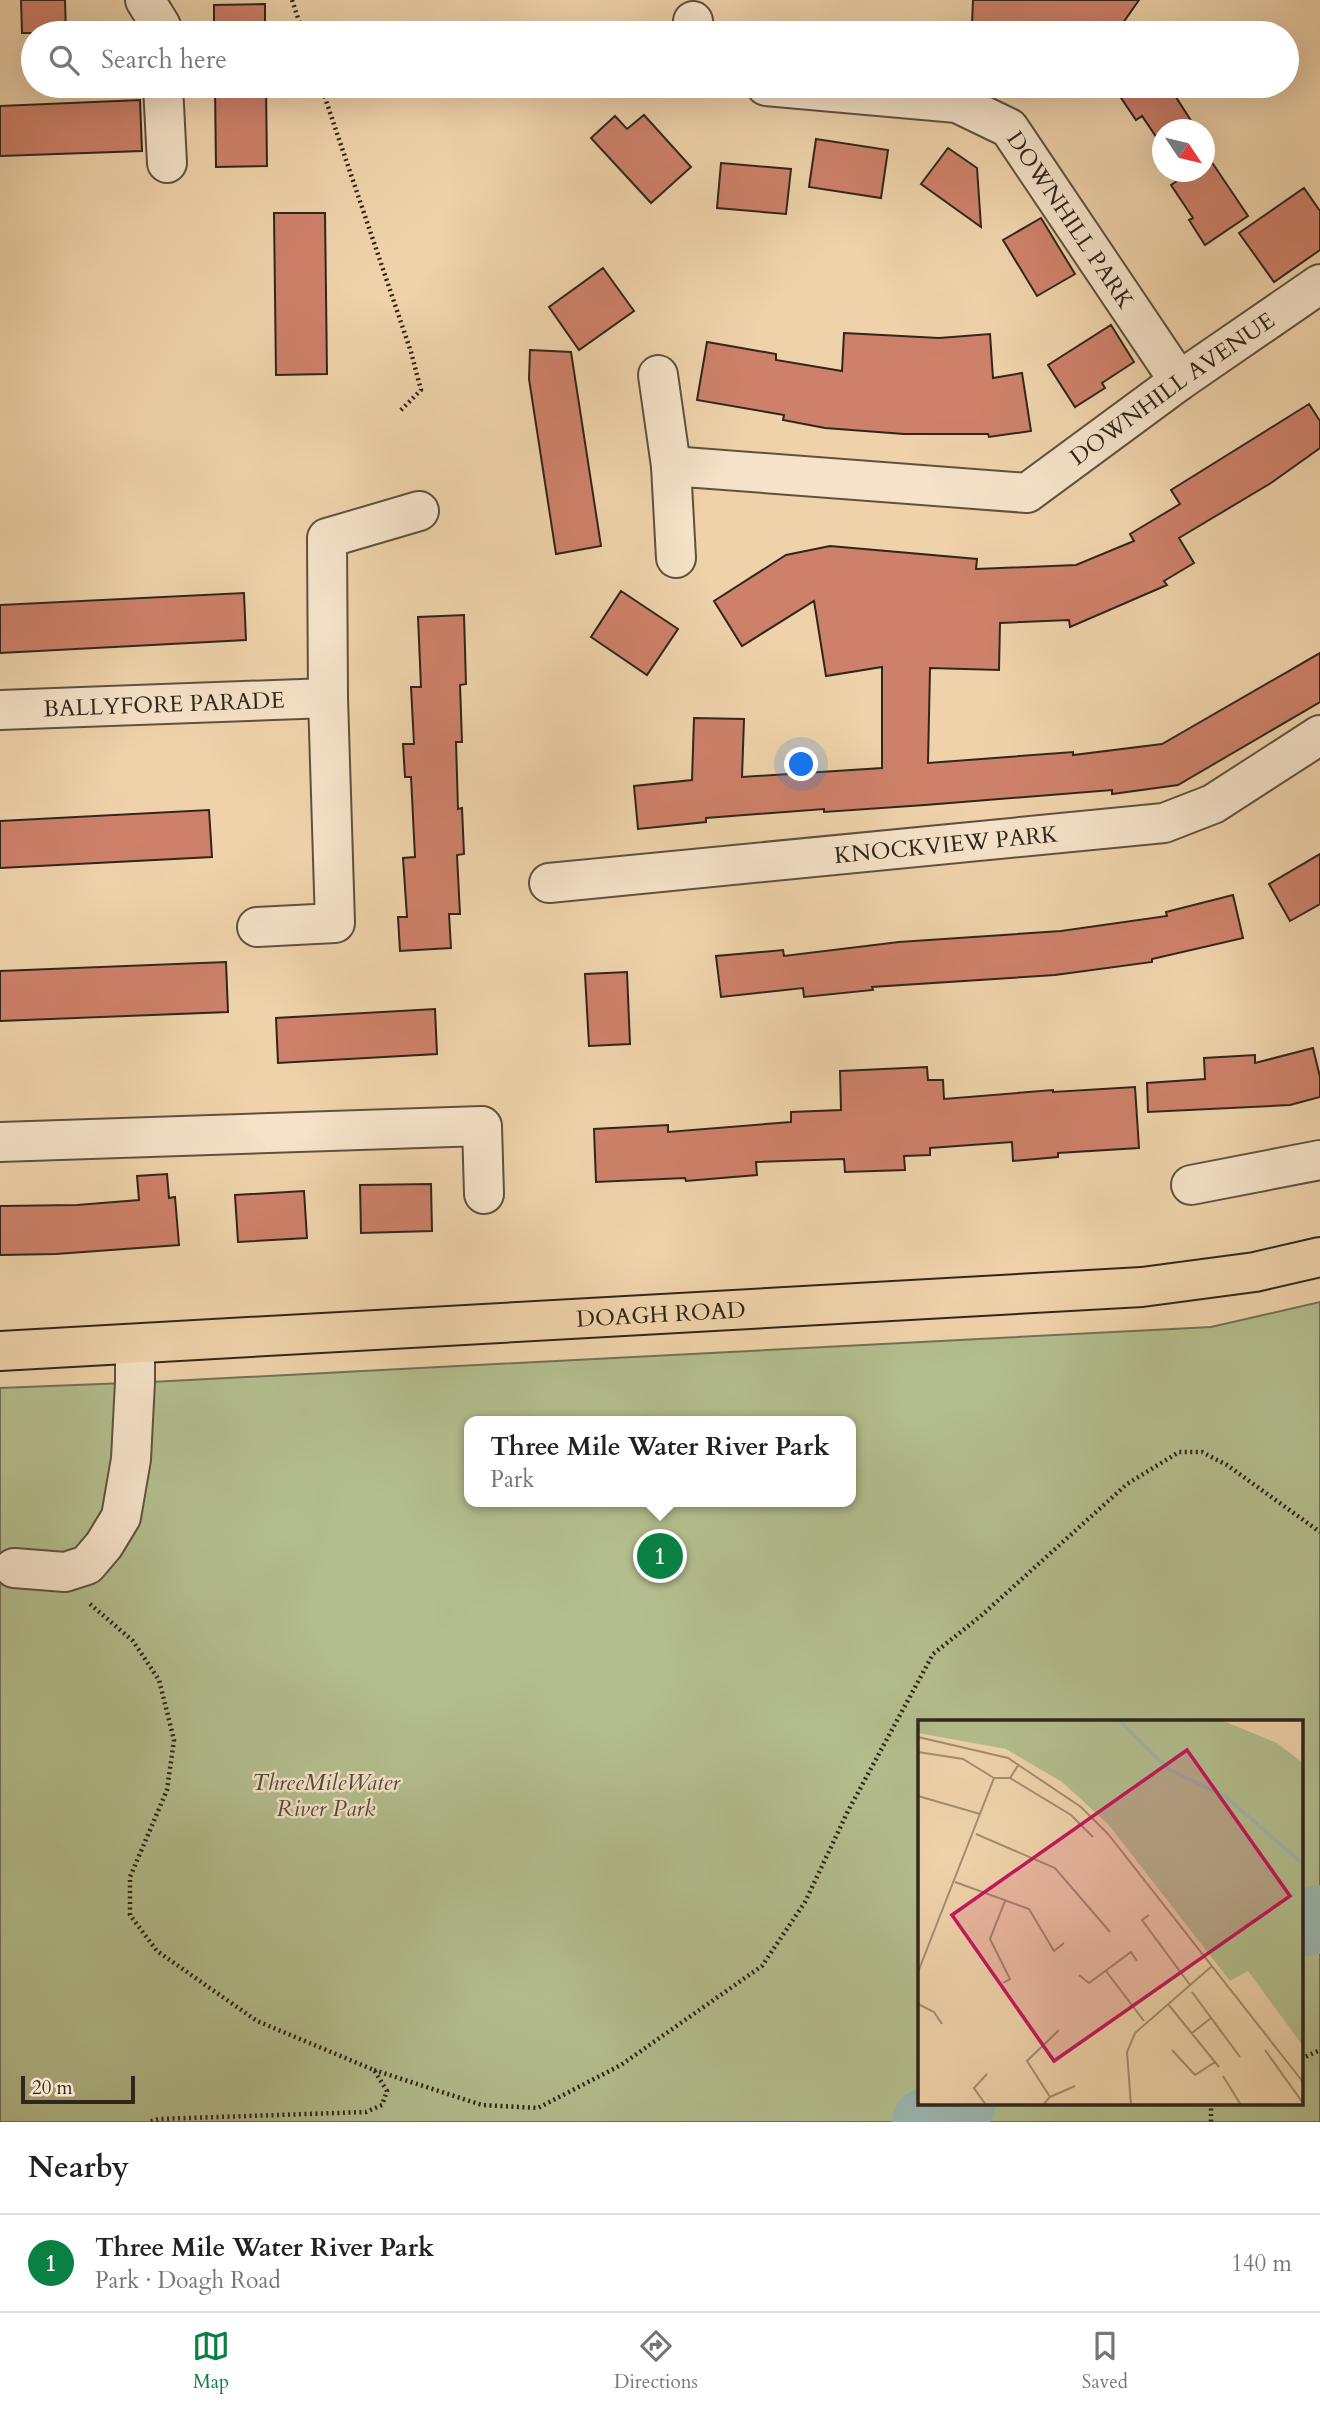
<!DOCTYPE html>
<html lang="en">
<head>
<meta charset="utf-8">
<style>
  body { margin:0; font-family:Cardo,serif; background:#f2f2f2; color:#222 }
  .compass { position:absolute; left:1152px; top:119px; width:63px; height:63px; border-radius:50%; background:#fff; box-shadow:0 7px 28px #0002; rotate:125deg }
  .scale { position:absolute; left:21px; bottom:18px; width:114px; box-sizing:border-box; padding-left:7px; border:4px solid #2f261c; border-top:0; font-size:19px; line-height:24px; white-space:nowrap; color:#2f261c; -webkit-text-stroke:5px #f5e2c8; paint-order:stroke }
  .you { position:absolute; left:802px; top:765px; width:24px; height:24px; margin:-18px; border:5px solid #fff; border-radius:50%; background:#1a73e8; box-shadow:0 0 0 10px #1a73e833 }
  .badge { display:grid; place-items:center; width:46px; height:46px; border-radius:50%; background:#0b8043; color:#fff; font-size:23px; font-weight:700 }
  .pin { position:absolute; translate:-50% -50%; border:4px solid #fff; box-shadow:0 2px 7px #0006 }
  .popup { position:absolute; left:464px; top:1416px; width:392px; height:91px; box-sizing:border-box; display:grid; place-content:center; border-radius:14px; background:#fff; filter:drop-shadow(0 2px 5px #0005); font-size:23px; white-space:nowrap; color:#767676 }
  .popup b { font-size:26px; color:#222 }
  .popup::after { content:''; position:absolute; left:50%; top:100%; margin-left:-14px; border:14px solid transparent; border-top-color:#fff }
  .list { margin:0; padding:0; list-style:none }
  h2 { display:flex; justify-content:space-between; align-items:center; height:91px; margin:0; padding:0 28px; font-size:30px }
  h2 small { font-size:23px; font-weight:400; color:#767676 }
  .list li { display:grid; grid-template-columns:46px 1fr auto; gap:21px; align-items:center; box-sizing:border-box; height:98px; padding:0 28px; border-top:2px solid #e0e0e0 }
  .list b { display:block; font-size:26px; white-space:nowrap }
  .list p { margin:0; font-size:23px; white-space:nowrap; color:#767676 }
  .list em { font-size:23px; font-style:normal; color:#767676 }
  .icon { flex:none; width:38px; height:38px; fill:none; stroke:currentColor; stroke-width:2; stroke-linecap:round; stroke-linejoin:round }
  .map { position:relative; flex:none; width:1320px; height:2122px; overflow:hidden }
  .search { position:absolute; background:#fff; box-shadow:0 7px 28px #0002; left:21px; right:21px; top:21px; height:77px; display:flex; align-items:center; gap:18px; box-sizing:border-box; padding:0 24px; border-radius:38px; color:#767676; font-size:26px }
  .sheet { height:189px; background:#fff }
  nav { display:flex; justify-content:space-around; align-items:center; box-sizing:border-box; height:98px; border-top:2px solid #e0e0e0; background:#fff; font-size:19px; color:#767676 }
  nav a { display:grid; justify-items:center; gap:4px }
  nav .on { color:#0b8043 }
  .map>svg:first-child { display:block }
  .green { fill:#b3bd8d; stroke:#717254; stroke-width:2; fill-rule:evenodd }
  .lines { fill:none; stroke-linecap:round; stroke-linejoin:round }
  .river { stroke:#9bb6af; stroke-width:68 }
  .building { fill:#ce816a; stroke:#2f261c; stroke-width:2 }
  .minor-casing { stroke:#5f5140; stroke-width:42 }
  .major-casing { stroke:#2f261c; stroke-width:42 }
  .path { stroke:#2f261c; stroke-width:4.5; stroke-dasharray:2 3.5; stroke-linecap:butt }
  .minor { stroke:#f5e2c8; stroke-width:38 }
  .major { stroke:#efd2aa; stroke-width:38 }
  .labels { text-anchor:middle; dominant-baseline:central; stroke-width:5; stroke-linejoin:round; paint-order:stroke }
  .street-label { font-size:23px; fill:#2f261c; stroke:#f5e2c8 }
  .park-label { font-size:23px; font-style:italic; fill:#504c38; stroke:#f5e2c8 }
  .inset-river { fill:none; stroke:#9bb6af; stroke-width:3.5 }
  .inset-road { fill:none; stroke:#a28d71; stroke-width:2 }
  .view { fill:#c2185b; fill-opacity:0.15; stroke:#c2185b; stroke-width:3.5 }
  .inset-edge { fill:none; stroke:#2f261c; stroke-width:3.5 }
</style>
</head>
<body>
<div class="map">
<svg width="1320" height="2122" viewBox="0 0 1320 2122">
  <rect width="100%" height="100%" fill="#efd2aa"/>
  <filter id="stains"><feTurbulence type="fractalNoise" baseFrequency=".00286" numOctaves="4"/><feColorMatrix values="0 0 0 0 .2 0 0 0 0 .09 0 0 0 0 .02 0 0 0 .5 -.17"/></filter>
  <radialGradient id="worn" r=".72"><stop offset=".6" stop-color="#630" stop-opacity="0"/><stop offset="1" stop-color="#630" stop-opacity=".3"/></radialGradient>
  <path class="green" d="M1320,1302V2122H0V1388L151,1382L1211,1327ZM469,1421H851V1502H469ZM919,1721H1301V2103H919Z"/>
  <g class="lines">
    <path class="river" d="M1301,1923L1320,1919
      M926,2122L962,2103"/>
  </g>
  <path class="building" d="M21,0H65L66,33H22Z
    M973,0H1139L1116,33H1056L1049,29L972,25Z
    M265,4V33H214V5Z
    M215,86H266L267,166L216,167Z
    M1113,86H1187L1174,94L1197,130H1163V147L1142,116L1136,120Z
    M140,100L142,151L0,156V106Z
    M644,115L691,167L651,203L591,138L615,116L627,129Z
    M816,139L888,150L881,198L809,187Z
    M948,148L977,168L981,227L921,184Z
    M1205,152L1248,216L1205,245L1189,220L1193,218L1171,185L1183,177L1179,172H1205Z
    M721,163L791,169L786,214L717,208Z
    M1304,188L1320,211V250L1274,282L1239,233Z
    M274,213H325L327,374L276,375Z
    M1041,218L1075,274L1037,296L1003,240Z
    M603,268L634,311L579,350L549,307Z
    M1111,325L1134,362L1102,383L1105,388L1075,407L1048,365Z
    M844,333L939,338L990,334L993,378L1022,373L1031,431L989,437L988,434H904L825,428L783,420L784,415L697,400L707,342L776,354V360L842,371Z
    M530,350L571,352L601,546L556,554L529,379Z
    M1309,404L1320,421V448L1271,483L1179,538L1194,563L1164,581L1167,585L1070,627L1069,620L1000,623L999,670L930,668L928,763L1073,752V755L1162,744L1320,653V702L1178,785L1112,794V790L925,805L824,812V809L706,818V822L638,829L634,786L692,780L694,718L744,719L742,777L882,768V667L826,676L814,601L742,646L714,601L786,555L830,546L977,559L976,569L1076,565L1134,541L1130,534L1180,504L1171,490Z
    M621,591L678,629L647,675L591,637Z
    M244,593L246,640L0,653V605Z
    M464,615L466,684L460,685L462,742H456L458,809L462,808L464,854L457,855L460,914H449L451,948L400,951L398,917H407L403,858L415,857L411,777H405L403,744H414L411,687H421L418,617Z
    M209,810L212,857L0,868V821Z
    M1320,854V904L1290,921L1269,884Z
    M1233,895L1243,938L1152,959V962L1055,975L872,987L873,990L804,997L803,988L721,997L716,956L783,950L784,956L899,942L1061,931L1167,916L1166,912Z
    M226,962L228,1012L0,1021V971Z
    M627,972L630,1044L589,1046L585,974Z
    M435,1009L437,1054L278,1063L276,1018Z
    M1313,1048L1320,1077V1097L1290,1105L1148,1112L1147,1083L1205,1079L1204,1058L1255,1055V1063Z
    M927,1067L928,1080H943L944,1099L1053,1090V1092L1135,1087L1139,1148L1058,1153V1157L1013,1161L1012,1142L930,1148V1155L904,1156L905,1170L845,1172L844,1159L756,1162L757,1175L686,1181L685,1178L596,1182L594,1129L668,1125V1132L791,1122V1112L841,1110L840,1071Z
    M167,1174L169,1198L175,1197L179,1245L56,1254L0,1255V1206L77,1205L139,1200L137,1176Z
    M431,1184L432,1231L361,1233L360,1185Z
    M304,1191L307,1238L238,1242L235,1195Z"/>
  <g class="lines">
    <defs>
      <g id="minor">
        <path d="M145,0L161,26V33"/>
        <path d="M692,33L693,21"/>
        <path d="M163,86L167,163"/>
        <path id="s1" d="M766,86L957,103L1009,128L1179,381"/>
        <path d="M658,375L671,466"/>
        <path id="s2" d="M676,558L671,466L1027,493L1179,381L1320,284"/>
        <path id="s3" d="M0,710L328,698"/>
        <path id="s4" d="M549,883L1164,823L1213,804L1320,735"/>
        <path d="M257,927L335,923L328,698L327,538L419,511"/>
        <path d="M0,1142L482,1126L484,1194"/>
        <path d="M1191,1185L1320,1160"/>
        <path d="M14,1568L65,1572L87,1565L104,1545L121,1517L131,1459L135,1382V1344"/>
      </g>
      <g id="major">
        <path id="s5" d="M0,1351L1142,1287L1255,1272L1320,1257"/>
      </g>
    </defs>
    <use href="#minor" class="minor-casing"/>
    <use href="#major" class="major-casing"/>
    <path class="path" d="M292,0L303,33
      M321,86L411,352L421,390L399,412
      M90,1604L133,1641L159,1680L174,1740L167,1790L130,1877V1915L157,1951L257,2021L374,2070L387,2091L382,2105L366,2112L159,2119L148,2122
      M1301,2059L1320,2050
      M374,2070L482,2105L538,2108L621,2065L762,1966L805,1902L848,1811L933,1654L982,1615L1127,1484L1179,1452H1202L1227,1465L1320,1532
      M1211,2103V2122"/>
    <use href="#minor" class="minor"/>
    <use href="#major" class="major"/>
  </g>
  <g class="labels">
    <g class="street-label">
      <text stroke="none"><textPath href="#s1" startOffset="360">DOWNHILL PARK</textPath></text>
      <text stroke="none"><textPath href="#s2" startOffset="628">DOWNHILL AVENUE</textPath></text>
      <text stroke="none"><textPath href="#s3" startOffset="164">BALLYFORE PARADE</textPath></text>
      <text stroke="none"><textPath href="#s4" startOffset="399">KNOCKVIEW PARK</textPath></text>
      <text stroke="none"><textPath href="#s5" startOffset="662">DOAGH ROAD</textPath></text>
    </g>
    <g class="park-label">
      <text x="326" y="1782">ThreeMileWater<tspan x="326" dy="26">River Park</tspan></text>
    </g>
  </g>
  <g transform="translate(918 1720)">
    <rect width="385" height="385" fill="#efd2aa"/>
    <path d="M0,0H303L359,23L385,43V326L330,251L312,261L190,104L144,62L88,29L0,13Z" fill="#b3bd8d"/>
    <path class="inset-river" d="M159,0H185M201,0L249,48L308,77L385,144"/>
    <path class="inset-road" d="M0,17L90,38L163,87L190,114L385,362M0,32L45,39L76,58M92,58L153,95L175,117M0,76L62,94M58,114L137,148L192,212M37,162L111,189L136,231L146,223M231,195L224,200L272,265M188,251L226,301M0,252L76,58H92L101,44M161,255L171,263L213,232L219,241M85,263L92,259L72,219L87,181M274,272L322,337M0,284L16,292L24,304M250,284L301,347M274,313L293,298M254,330L277,355L297,342M347,330L385,383M305,356L323,385M132,377L157,366M68,385L56,368L69,354M125,385L132,377L109,341L141,310M213,385L209,332L217,313L294,246"/>
    <path class="view" d="M269,30L372,176L136,341L34,195Z"/>
    <rect width="385" height="385" class="inset-edge"/>
  </g>
  <rect width="100%" height="100%" filter="url(#stains)"/>
  <rect width="100%" height="100%" fill="url(#worn)"/>
</svg>
<svg class="compass" viewBox="-18 -18 36 36"><path d="M0-13l5 13h-10z" fill="#e53935"/><path d="M0 13l5-13h-10z" fill="#767676"/></svg>
<div class="scale">20 m</div>
<div class="you"></div>
<div class="pin badge" style="left:660px;top:1556px">1</div>
<div class="popup"><b>Three Mile Water River Park</b>Park</div>
<div class="search"><svg class="icon" aria-label="search" viewBox="0 0 24 24"><circle cx="10" cy="10" r="6"/><path d="M15 15l6 6"/></svg>Search here</div>
</div>
<section class="sheet">
<h2>Nearby<small></small></h2>
<ul class="list">
<li><span class="badge">1</span><div><b>Three Mile Water River Park</b><p>Park · Doagh Road</p></div><em>140 m</em></li>
</ul>
</section>
<nav>
<a class="on"><svg class="icon" aria-label="map" viewBox="0 0 24 24"><path d="M3 6l6-2 6 2 6-2v14l-6 2-6-2-6 2zM9 4v14M15 6v14"/></svg>Map</a>
<a><svg class="icon" aria-label="directions" viewBox="0 0 24 24"><path d="M12 3l9 9-9 9-9-9zM9 14v-3h6M13 9l2 2-2 2"/></svg>Directions</a>
<a><svg class="icon" aria-label="saved" viewBox="0 0 24 24"><path d="M7 4h10v16l-5-4-5 4z"/></svg>Saved</a>
</nav>
</body>
</html>
